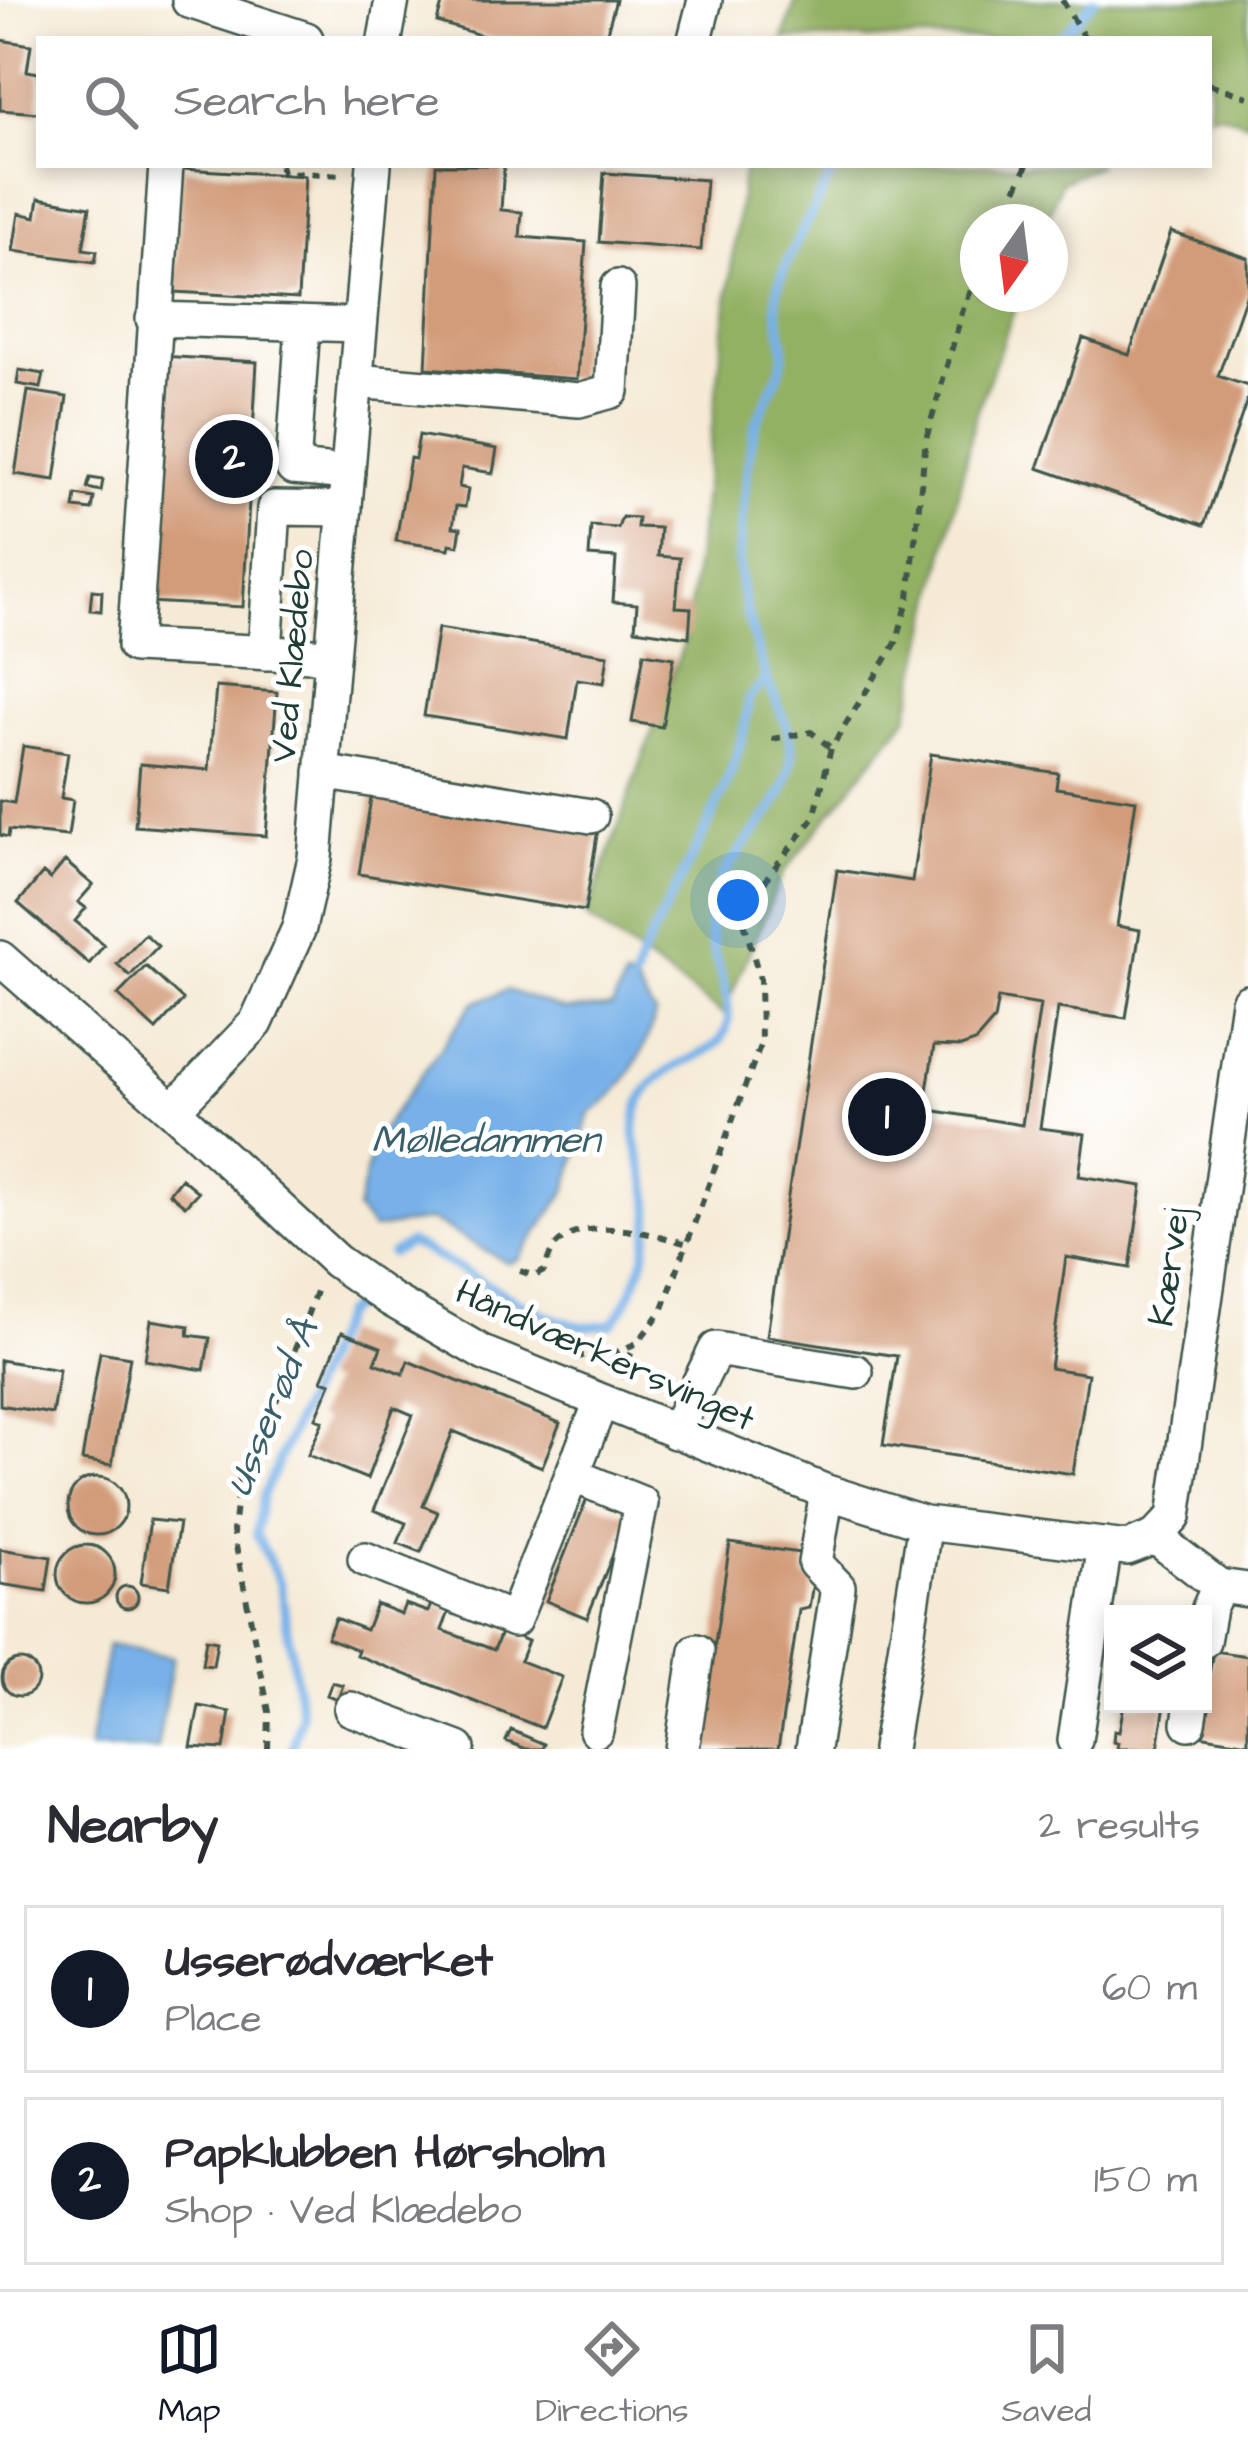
<!DOCTYPE html>
<html lang="en">
<head>
<meta charset="utf-8">
<style>
  body { margin:0; font-family:"Architects Daughter",sans-serif; background:#f2f2f3; color:#2b2b33 }
  .controls { position:absolute; right:36px; bottom:36px; display:grid; overflow:hidden; border-radius:0px; box-shadow:0 6px 18px #0003 }
  .controls button { width:108px; height:108px; display:grid; place-items:center; padding:0; border:0; border-bottom:3px solid #e1e1e2; background:#fff; color:#2b2b33; font:60px sans-serif }
  .compass { position:absolute; left:960px; top:204px; width:108px; height:108px; border-radius:50%; background:#fff; box-shadow:0 6px 18px #0003; rotate:194deg }
  .you { position:absolute; left:738px; top:900px; width:42px; height:42px; margin:-30px; border:9px solid #fff; border-radius:50%; background:#1a73e8; box-shadow:0 0 0 18px #1a73e833 }
  .badge { display:grid; place-items:center; width:78px; height:78px; border-radius:50%; background:#111827; color:#fff; font-size:39px; font-weight:700 }
  .pin { position:absolute; translate:-50% -50%; border:6px solid #fff; box-shadow:0 3px 12px #0006 }
  .list { margin:0; padding:0; list-style:none }
  h2 { display:flex; justify-content:space-between; align-items:center; height:156px; margin:0; padding:0 48px; font-size:51px }
  h2 small { font-size:39px; font-weight:400; color:#7c7c81 }
  .list li { display:grid; grid-template-columns:78px 1fr auto; gap:36px; align-items:center; box-sizing:border-box; height:168px; margin:0 24px 24px; padding:0 24px; border:3px solid #e1e1e2; border-radius:0px }
  .list b { display:block; font-size:45px; white-space:nowrap }
  .list p { margin:0; font-size:39px; white-space:nowrap; color:#7c7c81 }
  .list em { font-size:39px; font-style:normal; color:#7c7c81 }
  .icon { flex:none; width:66px; height:66px; fill:none; stroke:currentColor; stroke-width:2; stroke-linecap:round; stroke-linejoin:round }
  .map { position:relative; flex:none; width:1248px; height:1749px; overflow:hidden }
  .search { position:absolute; background:#fff; box-shadow:0 6px 18px #0003; left:36px; right:36px; top:36px; height:132px; display:flex; align-items:center; gap:30px; box-sizing:border-box; padding:0 42px; border-radius:0px; color:#7c7c81; font-size:45px }
  .sheet { height:540px; background:#fff }
  nav { display:flex; justify-content:space-around; align-items:center; box-sizing:border-box; height:168px; border-top:3px solid #e1e1e2; background:#fff; font-size:33px; color:#7c7c81 }
  nav a { display:grid; justify-items:center; gap:6px }
  nav .on { color:#111827 }
  .map>svg:first-child { display:block }
  .forest { fill:#93b164; stroke:#59774c; stroke-width:3 }
  .water { fill:#77b1e8; stroke:#4b778e; stroke-width:3 }
  .lines { fill:none; stroke-linecap:round; stroke-linejoin:round }
  .stream { stroke:#77b1e8; stroke-width:9 }
  .building { fill:#d29b79; fill-rule:evenodd }
  .minor-casing { stroke:#3f574c; stroke-width:38 }
  .path { stroke:#3f574c; stroke-width:6; stroke-dasharray:9 9; stroke-linecap:butt }
  .minor { stroke:#fff; stroke-width:33 }
  .labels { text-anchor:middle; dominant-baseline:central; stroke-width:10; stroke-linejoin:round; paint-order:stroke }
  .street-label { font-size:36px; fill:#1f3d34; stroke:#fff }
  .water-label { font-size:39px; font-style:italic; fill:#39606a; stroke:#fff }
</style>
</head>
<body>
<div class="map">
<svg width="1248" height="1749" viewBox="0 0 1248 1749">
  <rect width="100%" height="100%" fill="#fff"/>
  <filter id="ink" filterUnits="userSpaceOnUse"><feTurbulence type="fractalNoise" baseFrequency=".00833" numOctaves="2"/><feDisplacementMap in="SourceGraphic" scale="24" xChannelSelector="R" yChannelSelector="G"/><feConvolveMatrix kernelMatrix="1 2 1 2 8 2 1 2 1" color-interpolation-filters="sRGB"/></filter>
  <filter id="wash" filterUnits="userSpaceOnUse"><feTurbulence type="fractalNoise" baseFrequency=".004" numOctaves="4" result="noise"/><feDisplacementMap in="SourceGraphic" scale="48" xChannelSelector="R" yChannelSelector="G"/><feGaussianBlur stdDeviation="2.7" result="paint"/><feColorMatrix in="noise" values="0 0 0 0 0 0 0 0 0 0 0 0 0 0 0 0 0 1.4 0 .05"/><feComposite in="paint" operator="in"/></filter>
  <g filter="url(#wash)">
    <rect width="100%" height="100%" fill="#f5ead5"/>
    <path class="forest" d="M796,0H1248V123L1217,112L1209,115V39H783Z
      M744,165H1099L1061,182L1046,222H978V294H1020L975,417L908,716L783,873L723,1014L586,917L687,634Z"/>
    <path class="water" d="M625,979L634,982L655,1014C647,1050 623,1093 590,1113L566,1191L519,1259L508,1263L431,1220L373,1229L357,1210L374,1141L473,1003L507,990L565,1010L612,1007Z
      M108,1645L173,1657L157,1749H89Z"/>
    <g class="lines">
      <path class="stream" d="M1053,39L1063,35L1094,0
        M634,982L641,958C672,891 748,767 748,699L767,679
        M391,1254L409,1243C456,1263 539,1321 583,1326C592,1327 603,1324 612,1324C640,1288 656,1233 648,1188C643,1159 629,1139 638,1109C654,1056 719,1063 727,1027C736,987 700,948 712,903C726,848 783,820 791,763C795,729 776,706 766,677C757,649 741,600 739,571C738,547 748,450 755,427C762,404 778,383 783,360C788,337 771,310 778,288C787,254 820,199 836,165
        M292,1749L301,1714L280,1583L256,1533L263,1496L343,1314L357,1304"/>
    </g>
    <g id="blocks">
      <path class="building" d="M443,0H616L605,39H493L437,22Z
        M0,40L31,45L27,71L39,73V113L0,110Z
        M436,165H504L501,210L522,212L520,237L586,242L577,379L426,368Z
        M182,169L305,176L298,299L175,292Z
        M604,173L706,180L701,250L599,242Z
        M39,198L90,207L83,249L97,251L95,262L13,251L19,213L36,217Z
        M1171,232L1248,258V290L1218,376L1248,386V397L1204,525L1038,468L1083,338L1129,355Z
        M161,356L257,362L243,607L147,602Z
        M19,370L44,374L41,388L17,384Z
        M28,391L67,397L55,480L15,474Z
        M419,435L497,449L493,473L462,468L459,487L468,489L465,507L456,506L453,527L461,528L458,546L450,544L449,549L396,541L410,458L415,459Z
        M90,478L103,480L101,491L87,488Z
        M76,495L94,498L92,510L74,508Z
        M622,517L638,518L637,527L660,528L658,556L680,558L676,607L691,608L689,637L635,629L637,604L613,602L616,558L589,556L591,526L618,528Z
        M92,590L102,591L101,611L90,610Z
        M438,628L608,655L604,683L577,679L568,739L424,716Z
        M644,653L674,658L662,727L632,722Z
        M216,687L277,692L266,836L135,826L140,764L209,770Z
        M23,746L68,753L61,798L73,800L68,836L9,830L8,837L0,835V801L14,803Z
        M931,754L1058,773L1056,788L1136,800L1117,926L1140,930L1126,1018L1058,1008L1040,1128L1085,1134L1079,1176L1142,1186L1130,1268L1066,1257L1050,1368L1088,1374L1073,1474L883,1445L897,1356L767,1336L837,870L912,881ZM998,998L1040,1005L1022,1125L924,1109L934,1046L961,1047L975,1042L994,1020Z
        M372,792L598,829L585,911L359,874Z
        M65,861L93,885L78,902L86,908L75,921L104,945L89,964L18,903L43,873L50,879Z
        M145,934L158,946L130,976L117,964Z
        M146,966L183,1000L156,1030L118,995Z
        M181,1178L198,1192L185,1206L169,1193Z
        M151,1320L189,1326L188,1335L210,1338L204,1370L145,1360Z
        M342,1332L381,1347L375,1363L403,1374L408,1361L560,1423L542,1467L453,1431L423,1506L438,1512L421,1552L398,1543L406,1523L374,1510L413,1415L394,1407L367,1479L308,1455L323,1421L316,1418L331,1383L322,1380Z
        M100,1352L130,1357L112,1465L82,1460Z
        M0,1360L59,1370L52,1414L0,1405Z
        M68 1506a29 29 0 1 1 58 0a29 29 0 1 1-58 0Z
        M587,1499L629,1515L587,1618L546,1601Z
        M150,1520L179,1523L169,1587L141,1583Z
        M730,1543L807,1554L804,1576L813,1583L809,1608L799,1610L778,1749H699Z
        M57 1574a29 29 0 1 1 58 0a29 29 0 1 1-58 0Z
        M0,1549L51,1557L46,1591L0,1584Z
        M116 1597a11 11 0 1 1 22 0a11 11 0 1 1-22 0Z
        M432,1602L450,1609L442,1630L494,1650L502,1630L528,1641L520,1661L562,1677L542,1728L356,1655L358,1650L327,1638L335,1618L366,1630L376,1604L401,1614L405,1604L428,1612Z
        M206,1639L217,1641L213,1666L202,1665Z
        M1213,1651L1248,1656V1743L1199,1735Z
        M2 1678a18 18 0 1 1 36 0a18 18 0 1 1-36 0Z
        M332,1682L343,1685L338,1699L327,1695Z
        M1124,1704H1165L1158,1749H1117L1118,1743L1113,1742L1114,1731L1119,1732Z
        M199,1706L230,1712L224,1749L191,1747Z
        M511,1730L544,1744L542,1749H526L506,1741Z"/>
    </g>
  </g>
  <g filter="url(#ink)">
    <use href="#blocks" fill-opacity="0" stroke="#3f574c" stroke-width="3"/>
    <g class="lines">
      <defs>
        <path id="minor" d="M189,1L306,39
          M385,39L392,0
          M695,39L705,0
          M166,165L134,646L332,656
          M153,319L360,325
          M303,325L293,468L348,473
          M355,381L579,400L612,391L618,287
          M265,653L274,508L345,509
          M322,772L591,816
          M0,958L173,1110L336,1261L390,1299L485,1354L827,1492L925,1523L1127,1548L1155,1537L1174,1517L1248,1002
          M173,1110L256,1023L299,928L315,858L374,165
          M675,1432L716,1349L856,1372
          M572,1475L641,1503L596,1730
          M1155,1537L1219,1586L1248,1590
          M365,1559L514,1620L601,1402
          M1203,1641L1209,1608L1219,1586
          M351,1709L458,1749
          M1189,1723L1192,1704
          M1075,1740L1105,1545
          M682,1749L697,1651
          M813,1749L838,1587L815,1563L827,1492
          M889,1749L925,1523"/>
      </defs>
      <use href="#minor" class="minor-casing"/>
      <path class="path" d="M1062,0L1085,39
        M1209,84L1248,97
        M280,165L282,172L345,175
        M1002,222L1027,165
        M772,739L811,732L831,748
        M520,1271L535,1276L544,1271C547,1263 550,1251 556,1245C584,1215 654,1234 688,1244
        M575,1357L615,1353L637,1343L662,1311L761,1043L760,979L744,922L768,876L814,818L831,748L896,643L909,598L926,439L964,306L978,275
        M619,1377L635,1346
        M268,1749L269,1712L233,1531L239,1479L270,1418L319,1283"/>
      <use href="#minor" class="minor"/>
    </g>
  </g>
  <g class="labels">
    <g class="street-label">
      <text transform="translate(293 656) rotate(-85)">Ved Klædebo</text>
      <text transform="translate(1170 1267) rotate(-82)">Kærvej</text>
      <text transform="translate(605 1356) rotate(24)">Håndværkersvinget</text>
    </g>
    <g class="water-label">
      <text x="486" y="1141">Mølledammen</text>
      <text transform="translate(273 1408) rotate(-68)">Usserød Å</text>
    </g>
  </g>
</svg>
<div class="controls">
<button><svg class="icon" aria-label="layers" viewBox="0 0 24 24"><path d="M12 4l9 5-9 5-9-5zM3 14l9 5 9-5"/></svg></button>
</div>
<svg class="compass" viewBox="-18 -18 36 36"><path d="M0-13l5 13h-10z" fill="#e53935"/><path d="M0 13l5-13h-10z" fill="#7c7c81"/></svg>
<div class="you"></div>
<div class="pin badge" style="left:887px;top:1117px">1</div>
<div class="pin badge" style="left:234px;top:459px">2</div>
<div class="search"><svg class="icon" aria-label="search" viewBox="0 0 24 24"><circle cx="10" cy="10" r="6"/><path d="M15 15l6 6"/></svg>Search here</div>
</div>
<section class="sheet">
<h2>Nearby<small>2 results</small></h2>
<ul class="list">
<li><span class="badge">1</span><div><b>Usserødværket</b><p>Place</p></div><em>60 m</em></li>
<li><span class="badge">2</span><div><b>Papklubben Hørsholm</b><p>Shop · Ved Klædebo</p></div><em>150 m</em></li>
</ul>
</section>
<nav>
<a class="on"><svg class="icon" aria-label="map" viewBox="0 0 24 24"><path d="M3 6l6-2 6 2 6-2v14l-6 2-6-2-6 2zM9 4v14M15 6v14"/></svg>Map</a>
<a><svg class="icon" aria-label="directions" viewBox="0 0 24 24"><path d="M12 3l9 9-9 9-9-9zM9 14v-3h6M13 9l2 2-2 2"/></svg>Directions</a>
<a><svg class="icon" aria-label="saved" viewBox="0 0 24 24"><path d="M7 4h10v16l-5-4-5 4z"/></svg>Saved</a>
</nav>
</body>
</html>
